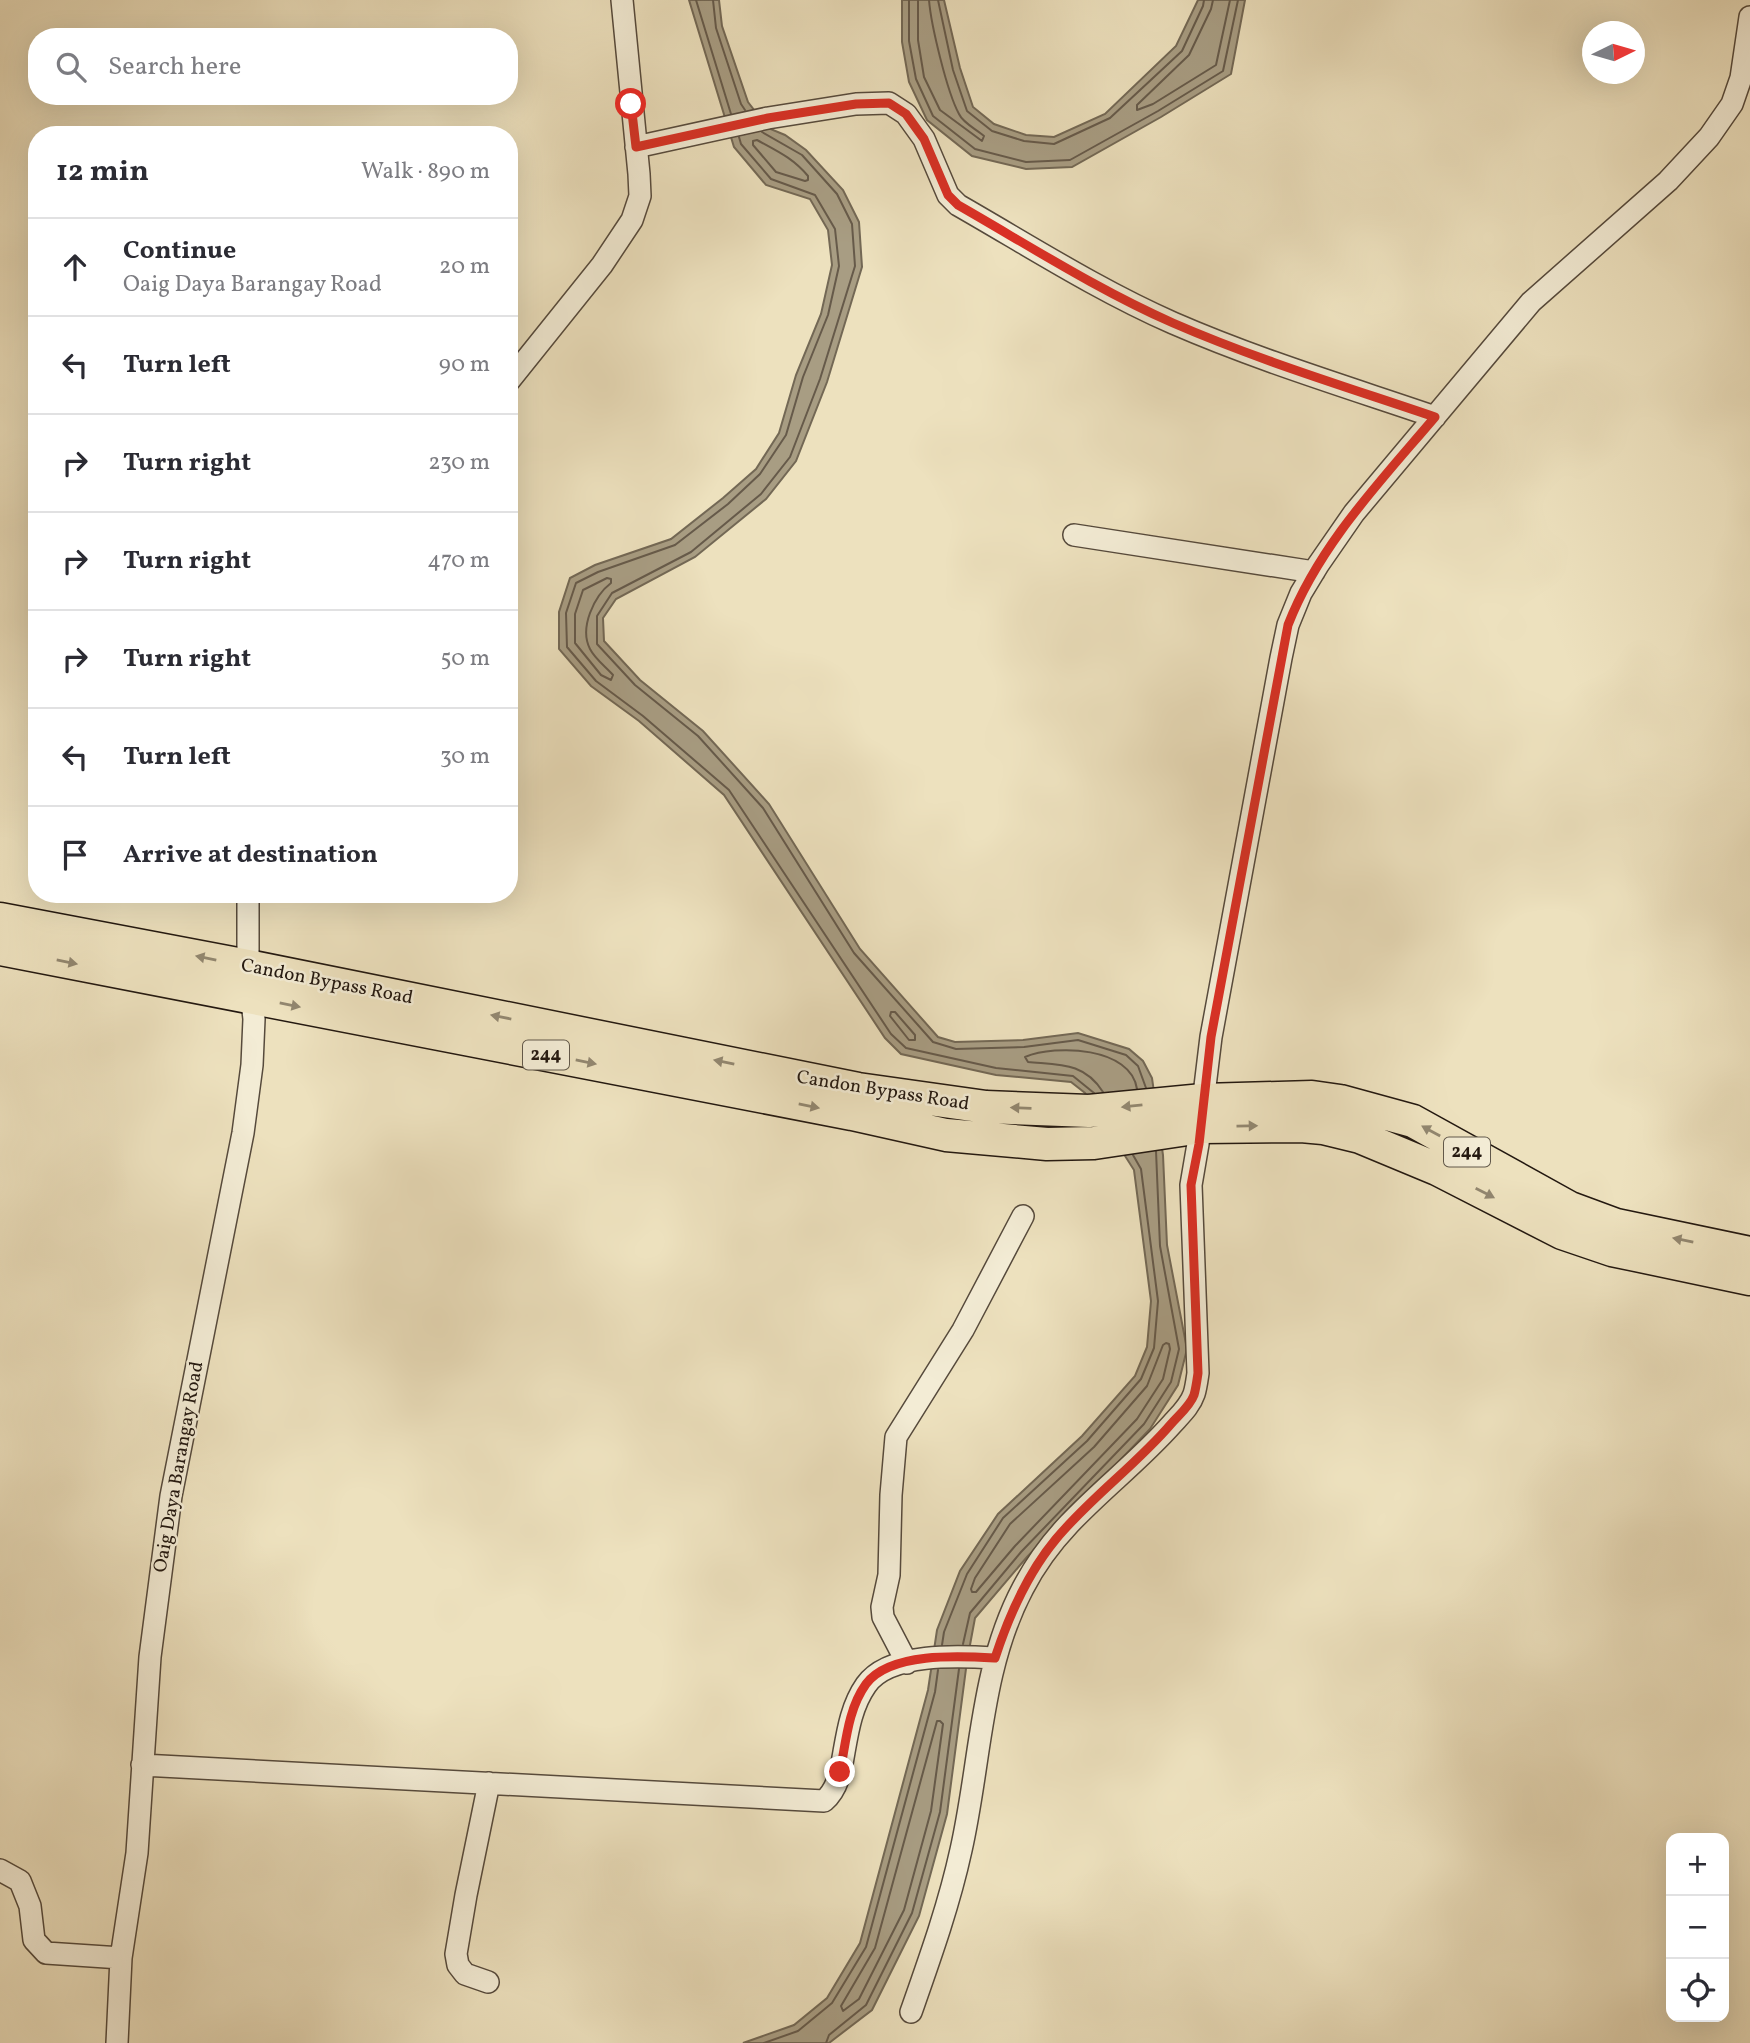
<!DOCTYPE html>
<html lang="en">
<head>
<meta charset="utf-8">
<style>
  body { margin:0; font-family:Vollkorn,serif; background:#f7f7f7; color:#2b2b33 }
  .controls { position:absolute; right:21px; bottom:21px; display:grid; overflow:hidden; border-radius:14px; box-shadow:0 7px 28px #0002 }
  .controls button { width:63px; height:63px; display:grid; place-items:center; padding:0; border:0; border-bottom:2px solid #e1e1e2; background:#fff; color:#2b2b33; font:35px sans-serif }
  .compass { position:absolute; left:1582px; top:21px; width:63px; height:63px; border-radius:50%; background:#fff; box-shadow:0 7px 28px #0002; rotate:85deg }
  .stop { position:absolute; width:21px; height:21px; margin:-16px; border:5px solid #d93025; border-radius:50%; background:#fff }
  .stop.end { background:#d93025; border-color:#fff; box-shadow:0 2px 7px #0008 }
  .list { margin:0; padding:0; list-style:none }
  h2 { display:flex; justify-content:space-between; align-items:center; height:91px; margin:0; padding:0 28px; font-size:30px }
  h2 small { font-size:23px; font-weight:400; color:#7c7c81 }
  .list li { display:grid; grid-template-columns:46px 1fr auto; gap:21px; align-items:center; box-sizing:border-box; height:98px; padding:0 28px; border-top:2px solid #e1e1e2 }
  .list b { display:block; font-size:26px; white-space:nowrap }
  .list p { margin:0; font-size:23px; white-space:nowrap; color:#7c7c81 }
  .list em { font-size:23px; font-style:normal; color:#7c7c81 }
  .icon { flex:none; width:38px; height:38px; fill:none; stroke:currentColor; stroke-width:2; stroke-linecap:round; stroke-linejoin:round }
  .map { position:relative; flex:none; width:1750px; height:2043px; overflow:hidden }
  .search { position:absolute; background:#fff; box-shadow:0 7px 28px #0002; left:28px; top:28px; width:490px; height:77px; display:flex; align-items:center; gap:18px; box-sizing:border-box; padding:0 24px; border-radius:28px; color:#7c7c81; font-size:26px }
  .panel { position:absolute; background:#fff; box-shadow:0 7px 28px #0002; left:28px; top:126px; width:490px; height:777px; border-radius:28px }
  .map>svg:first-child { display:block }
  .water { fill:#a89d83; stroke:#736855; stroke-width:2 }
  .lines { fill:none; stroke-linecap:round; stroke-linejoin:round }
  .shore { stroke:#665a4a; stroke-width:2 }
  .minor-casing { stroke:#564a3c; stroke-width:24 }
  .highway-casing { stroke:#231810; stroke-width:35 }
  .minor { stroke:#f3ecd5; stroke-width:21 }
  .highway { stroke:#ede1be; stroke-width:32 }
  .oneway { fill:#928770 }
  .route { stroke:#d93025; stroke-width:9 }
  .labels { text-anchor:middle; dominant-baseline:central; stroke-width:5; stroke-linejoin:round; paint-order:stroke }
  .shield { fill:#f3ecd5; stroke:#61584b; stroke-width:2 }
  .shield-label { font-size:18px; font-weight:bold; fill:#231810 }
  .street-label { font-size:19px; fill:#231810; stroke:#f3ecd5 }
</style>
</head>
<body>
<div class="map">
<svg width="1750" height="2043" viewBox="0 0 1750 2043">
  <rect width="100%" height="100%" fill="#ede1be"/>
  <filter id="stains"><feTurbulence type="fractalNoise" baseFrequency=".00286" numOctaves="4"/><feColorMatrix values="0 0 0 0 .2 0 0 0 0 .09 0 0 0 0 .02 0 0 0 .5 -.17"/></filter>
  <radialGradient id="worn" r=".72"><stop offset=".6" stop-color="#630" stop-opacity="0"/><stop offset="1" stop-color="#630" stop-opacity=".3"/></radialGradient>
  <path class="water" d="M689,0H719L722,26L748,102L768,128L785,135L806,150L843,190L859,222L862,267L827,382L796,461L766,499L695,557L616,599L603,618L604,641L640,680L703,731L769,804L860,949L938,1037L955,1042L1023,1040L1078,1033L1129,1049L1143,1061L1152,1078L1163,1155L1167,1245L1187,1349L1178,1385L1150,1429L1027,1557L975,1618L967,1661L947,1814L919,1916L872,2010L829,2043H743L794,2025L827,1998L860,1943L928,1690L937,1630L960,1571L998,1514L1082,1436L1135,1376L1147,1347L1151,1301L1134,1170L1085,1093L1071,1082L996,1075L901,1054L885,1038L724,795L639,721L591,686L559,649V612L570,578L595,565L671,539L723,498L756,469L779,433L796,375L821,314L832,265L828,230L810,199L766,185L734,147Z
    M902,0H944L960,68L973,107L994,124L1026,135L1054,137L1105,114L1176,46L1198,0H1245L1231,74L1161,117L1072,167L1026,169L972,156L927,120L909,82L902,42Z"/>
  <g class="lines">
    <path class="shore" d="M696,0L731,114
      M713,0L716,28L741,104L745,110
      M909,0V41L916,79L933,116L975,149L1026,162L1070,160L1158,111L1223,71L1238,0
      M918,0V40L924,77L940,110L982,141L984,136C976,129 963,123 959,114C947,92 931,25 929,0
      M938,0L953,70L967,111L992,131L1024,141L1054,144L1110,118L1182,51L1203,6L1204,0
      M1213,0L1211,9L1189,55L1137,105V110L1153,104L1216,65L1230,0
      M762,132L802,155L837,194L852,224L855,266L820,379L790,457L761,494L691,552L612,593L597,616V644L635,685L698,736L763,808L854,953L933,1042L956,1049L1024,1047L1078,1040L1126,1055L1138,1066L1146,1088
      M739,137L741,144L771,179L815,195L835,229L839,266L828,315L803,377L786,435L760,474L728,504L675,545L598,572L576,583L566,613L567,647L596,681L643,716L729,790L891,1034L906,1048L996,1068L1073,1076L1094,1093
      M757,140C777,151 793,158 808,176V180L805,181L776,172L753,145V141Z
      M607,578L611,579V583C594,596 579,628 590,649C595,659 606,667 613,675L611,680L601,675L575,643V614L583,590Z
      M891,1012H895L915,1035V1040H909L890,1016Z
      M1103,1092C1084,1062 1059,1065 1028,1062L1025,1057C1056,1044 1131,1047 1137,1089
      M1166,1343L1169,1344L1170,1349L1163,1379L1137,1419L1015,1546L976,1592H972L971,1589L975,1578L1010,1524L1094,1447L1147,1386L1163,1345Z
      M963,1644L970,1613L1021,1552L1144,1424L1171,1382L1179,1349L1160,1246L1156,1151
      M942,1645L944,1632L967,1574L1003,1518L1087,1441L1141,1379L1154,1348L1158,1301L1141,1169L1133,1155
      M937,1721H940L943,1724L931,1811L904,1910L859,1999L843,2011L841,2006L875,1948Z
      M764,2043L798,2031L832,2003L866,1947L935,1692L938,1670
      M826,2043L829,2035L866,2005L912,1913L940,1812L959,1669"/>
    <defs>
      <path id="minor" d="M636,147L768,118L856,104L889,103L906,114L924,139L948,195L958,205C1028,245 1098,290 1173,323C1258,360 1347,387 1435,417
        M509,381L602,265L632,220L640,196L639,174L622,0
        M1074,535L1314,572
        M907,1663L883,1617L882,1607L889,1575L891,1495L896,1437L963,1330L1023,1216
        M142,1765L824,1801C838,1789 841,1770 844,1752C848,1729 852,1705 866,1685C889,1652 959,1656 995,1658
        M0,1870L20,1881L30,1906L34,1940L46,1953L121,1958
        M488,1982L465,1974L458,1965L456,1954L466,1895L489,1783
        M911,2012C930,1958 949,1905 961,1850C981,1762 980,1669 1023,1588C1035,1565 1052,1542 1069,1524C1102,1489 1140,1460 1172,1424C1180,1415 1190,1406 1194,1394C1196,1388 1197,1380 1198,1373L1191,1185L1198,1144L1211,1037L1281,658L1288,625L1301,593L1318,565L1354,513L1531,302L1668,181L1709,137L1732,104L1741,78L1750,17
        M117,2043L121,1958L137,1853L150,1657L171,1496L243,1133L252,1065L254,1019L248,966V894"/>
      <path id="highway" d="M0,919L248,966L858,1089L986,1107L1089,1111L1203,1100L1312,1097L1340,1101L1413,1121L1570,1208L1616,1225L1750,1253
        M0,949L852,1114L946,1135L1047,1144L1094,1143L1201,1127L1301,1126L1323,1128L1360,1137L1437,1169L1562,1233L1612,1250L1750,1279"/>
    </defs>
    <use href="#minor" class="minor-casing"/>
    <use href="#highway" class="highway-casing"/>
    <use href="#minor" class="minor"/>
    <use href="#highway" class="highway"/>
  </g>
  <defs><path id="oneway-solid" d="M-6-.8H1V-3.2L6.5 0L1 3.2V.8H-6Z" transform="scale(1.75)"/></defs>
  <g class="oneway">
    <use href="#oneway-solid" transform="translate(206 958) rotate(-169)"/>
    <use href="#oneway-solid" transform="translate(67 962) rotate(11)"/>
    <use href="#oneway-solid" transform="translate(290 1005) rotate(11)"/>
    <use href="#oneway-solid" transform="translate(501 1017) rotate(-169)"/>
    <use href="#oneway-solid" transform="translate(586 1062) rotate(11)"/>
    <use href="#oneway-solid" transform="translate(724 1062) rotate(-169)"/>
    <use href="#oneway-solid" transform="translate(809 1106) rotate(11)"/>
    <use href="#oneway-solid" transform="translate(1132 1106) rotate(174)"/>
    <use href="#oneway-solid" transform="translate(1021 1108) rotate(-178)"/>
    <use href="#oneway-solid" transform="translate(1247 1126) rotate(-1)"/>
    <use href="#oneway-solid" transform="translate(1431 1131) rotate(-151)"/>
    <use href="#oneway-solid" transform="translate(1485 1193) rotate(27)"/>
    <use href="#oneway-solid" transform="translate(1683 1240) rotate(-169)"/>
  </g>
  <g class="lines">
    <path class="route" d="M631,104L636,147L768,118L856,104L889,103L906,114L924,139L948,195L958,205C1028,245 1098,290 1173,323C1258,360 1347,387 1435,417C1380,482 1319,545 1288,625L1211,1037L1199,1144L1191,1185L1198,1373C1197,1380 1196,1388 1194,1395C1190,1406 1179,1415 1171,1424C1136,1465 1091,1497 1056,1539C1027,1574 1009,1615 995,1658C959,1656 890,1652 866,1684C848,1709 846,1742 840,1772"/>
  </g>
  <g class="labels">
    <g class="shield">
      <rect x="523" y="1040.5" width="46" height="29" rx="5"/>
      <rect x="1444" y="1137.5" width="46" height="29" rx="5"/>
    </g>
    <g class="shield-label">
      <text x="546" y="1055">244</text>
      <text x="1467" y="1152">244</text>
    </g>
    <g class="street-label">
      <text transform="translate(327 982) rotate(11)">Candon Bypass Road</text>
      <text transform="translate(883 1091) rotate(9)">Candon Bypass Road</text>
      <text transform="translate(179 1467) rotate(-80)">Oaig Daya Barangay Road</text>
    </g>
  </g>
  <rect width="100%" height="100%" filter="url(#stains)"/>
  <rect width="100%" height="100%" fill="url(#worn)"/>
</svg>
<div class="controls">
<button>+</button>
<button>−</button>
<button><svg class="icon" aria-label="locate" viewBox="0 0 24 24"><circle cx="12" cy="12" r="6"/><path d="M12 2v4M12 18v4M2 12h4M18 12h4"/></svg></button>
</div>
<svg class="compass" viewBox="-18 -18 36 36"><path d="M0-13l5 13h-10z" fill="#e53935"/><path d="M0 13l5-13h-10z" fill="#7c7c81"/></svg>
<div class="stop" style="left:631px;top:104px"></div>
<div class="stop end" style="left:840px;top:1772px"></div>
<div class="search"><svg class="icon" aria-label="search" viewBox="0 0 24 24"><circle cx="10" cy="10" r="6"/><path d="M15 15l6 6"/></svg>Search here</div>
<section class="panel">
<h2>12 min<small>Walk · 890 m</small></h2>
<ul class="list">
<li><svg class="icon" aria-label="ahead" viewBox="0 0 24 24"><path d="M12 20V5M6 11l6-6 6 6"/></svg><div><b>Continue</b><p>Oaig Daya Barangay Road</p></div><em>20 m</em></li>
<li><svg class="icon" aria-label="left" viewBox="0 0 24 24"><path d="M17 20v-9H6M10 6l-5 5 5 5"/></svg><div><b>Turn left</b></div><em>90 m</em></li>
<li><svg class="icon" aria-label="right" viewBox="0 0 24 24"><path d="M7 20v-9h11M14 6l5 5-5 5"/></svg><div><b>Turn right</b></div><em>230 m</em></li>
<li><svg class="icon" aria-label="right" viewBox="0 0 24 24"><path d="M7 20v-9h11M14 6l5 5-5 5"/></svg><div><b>Turn right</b></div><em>470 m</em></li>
<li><svg class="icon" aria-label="right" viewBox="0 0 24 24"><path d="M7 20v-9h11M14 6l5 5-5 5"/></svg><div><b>Turn right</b></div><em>50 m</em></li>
<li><svg class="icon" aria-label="left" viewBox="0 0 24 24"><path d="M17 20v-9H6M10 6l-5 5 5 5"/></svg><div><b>Turn left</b></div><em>30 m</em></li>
<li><svg class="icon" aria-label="arrive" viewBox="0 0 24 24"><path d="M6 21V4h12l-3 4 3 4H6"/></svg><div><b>Arrive at destination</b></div></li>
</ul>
</section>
</div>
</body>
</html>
